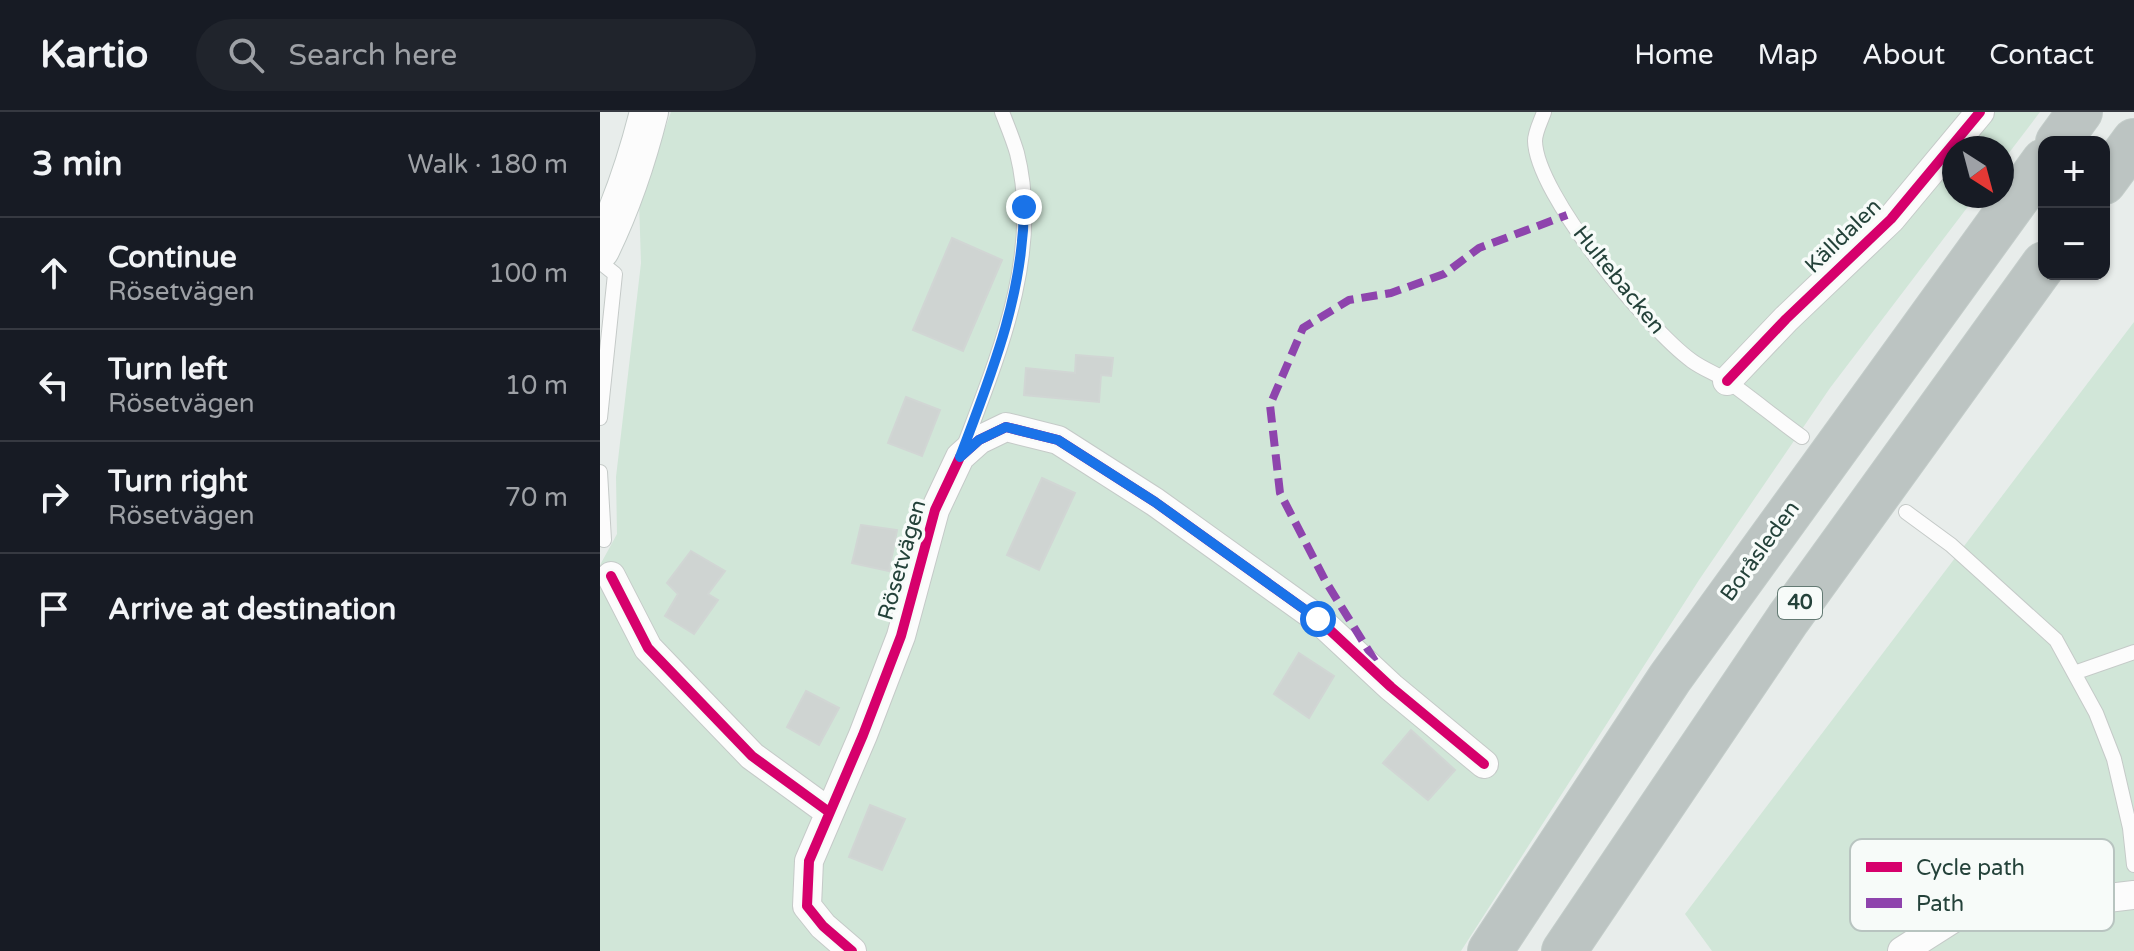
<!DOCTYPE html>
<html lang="en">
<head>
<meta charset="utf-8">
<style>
  body { margin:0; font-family:"Varela Round",sans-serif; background:#20242c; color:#f1f3f6 }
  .controls { position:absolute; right:24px; top:24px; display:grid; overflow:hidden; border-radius:16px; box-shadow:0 2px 6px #0004 }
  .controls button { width:72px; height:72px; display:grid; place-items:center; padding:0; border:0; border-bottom:2px solid #363941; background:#171b24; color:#f1f3f6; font:40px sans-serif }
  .compass { position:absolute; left:1342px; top:24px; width:72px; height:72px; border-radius:50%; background:#171b24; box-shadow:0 2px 6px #0004; rotate:144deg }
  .stop { position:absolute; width:24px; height:24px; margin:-18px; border:6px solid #1a73e8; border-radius:50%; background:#fff }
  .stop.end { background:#1a73e8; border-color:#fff; box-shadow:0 2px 8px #0008 }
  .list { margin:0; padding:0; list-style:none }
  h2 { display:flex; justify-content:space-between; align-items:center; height:104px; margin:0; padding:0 32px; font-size:34px }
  h2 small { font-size:26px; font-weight:400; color:#9ea1a6 }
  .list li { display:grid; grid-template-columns:52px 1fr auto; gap:24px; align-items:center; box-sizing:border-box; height:112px; padding:0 32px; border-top:2px solid #363941 }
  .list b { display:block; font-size:30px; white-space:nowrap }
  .list p { margin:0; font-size:26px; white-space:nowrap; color:#9ea1a6 }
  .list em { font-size:26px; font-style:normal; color:#9ea1a6 }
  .icon { flex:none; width:44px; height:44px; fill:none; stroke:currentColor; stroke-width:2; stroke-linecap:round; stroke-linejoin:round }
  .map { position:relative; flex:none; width:1534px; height:839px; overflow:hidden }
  header { display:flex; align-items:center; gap:48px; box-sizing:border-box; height:112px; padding:0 40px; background:#171b24; border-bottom:2px solid #363941 }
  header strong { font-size:38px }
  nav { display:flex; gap:44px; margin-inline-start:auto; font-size:28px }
  .search { width:560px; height:72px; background:#20242c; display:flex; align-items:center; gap:20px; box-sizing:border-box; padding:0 28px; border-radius:44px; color:#9ea1a6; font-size:30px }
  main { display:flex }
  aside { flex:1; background:#171b24 }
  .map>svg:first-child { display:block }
  .green { fill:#d1e6d8 }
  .building { fill:#cfd4d2; stroke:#d1d6d4; stroke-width:2 }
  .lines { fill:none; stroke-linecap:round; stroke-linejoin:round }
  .lane-casing { stroke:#c5cac8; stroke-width:16 }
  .street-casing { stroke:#c5cac8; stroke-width:30 }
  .secondary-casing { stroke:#c3cbc8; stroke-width:40 }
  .highway-casing { stroke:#c3ccc9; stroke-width:46 }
  .lane { stroke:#fcfcfc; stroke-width:14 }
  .street { stroke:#fcfcfc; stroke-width:28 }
  .secondary { stroke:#fcfcfc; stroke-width:38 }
  .highway { stroke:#bcc4c2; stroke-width:44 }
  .quiet { stroke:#8e44ad; stroke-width:8; stroke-dasharray:16 8; stroke-linecap:butt }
  .cycleway-casing { stroke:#f7fbf9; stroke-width:15 }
  .cycleway { stroke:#d6006c; stroke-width:10 }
  .route { stroke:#1a73e8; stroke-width:10 }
  .labels { text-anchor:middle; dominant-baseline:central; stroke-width:7; stroke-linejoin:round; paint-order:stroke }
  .shield { fill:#f7fbf9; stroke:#637a73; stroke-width:2 }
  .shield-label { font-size:20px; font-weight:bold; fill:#24423a }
  .street-label { font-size:22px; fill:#24423a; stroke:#f7fbf9 }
  .key { fill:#f7fbf9; stroke:#b8c4c0; stroke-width:2 }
  .key-label { font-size:22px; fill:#24423a }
</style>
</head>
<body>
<header>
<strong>Kartio</strong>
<div class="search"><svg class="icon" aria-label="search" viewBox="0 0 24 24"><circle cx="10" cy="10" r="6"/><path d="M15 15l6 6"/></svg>Search here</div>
<nav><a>Home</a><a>Map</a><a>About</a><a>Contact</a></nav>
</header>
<main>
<aside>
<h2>3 min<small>Walk · 180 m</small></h2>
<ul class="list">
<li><svg class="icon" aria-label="ahead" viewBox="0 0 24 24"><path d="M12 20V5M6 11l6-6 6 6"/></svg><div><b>Continue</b><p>Rösetvägen</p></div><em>100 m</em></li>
<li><svg class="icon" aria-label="left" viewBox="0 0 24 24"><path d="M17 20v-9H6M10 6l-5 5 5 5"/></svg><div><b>Turn left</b><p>Rösetvägen</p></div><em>10 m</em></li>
<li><svg class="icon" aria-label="right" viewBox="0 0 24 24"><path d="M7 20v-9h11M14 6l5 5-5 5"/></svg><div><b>Turn right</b><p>Rösetvägen</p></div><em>70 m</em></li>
<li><svg class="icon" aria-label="arrive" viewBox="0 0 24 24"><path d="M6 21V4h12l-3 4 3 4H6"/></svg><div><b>Arrive at destination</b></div></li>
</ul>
</aside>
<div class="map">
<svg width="1534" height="839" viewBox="0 0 1534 839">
  <rect width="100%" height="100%" fill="#e8edeb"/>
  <path class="green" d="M71,0H1440L1402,50V36H1354V84H1376L1230,276L1099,468L861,839H0V453L17,422L16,365L41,151L39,89Z
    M1534,210V839H1112L1085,802Z"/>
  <path class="building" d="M352,126L402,148L363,239L313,218Z
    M476,243L513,246L511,264L501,263L499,290L424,283L426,256L475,261Z
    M306,285L340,298L322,344L288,331Z
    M442,366L475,381L439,458L407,443Z
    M261,413L297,418L289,459L252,451Z
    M91,439L125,459L108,482L118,488L94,522L65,504L78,482L67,471Z
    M699,541L734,564L709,606L674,582Z
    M206,579L239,596L219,633L187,615Z
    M811,618L855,658L828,688L783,651Z
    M270,693L305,707L282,758L249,745Z"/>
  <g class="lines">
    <defs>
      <path id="lane" d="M944,0C941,9 935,20 935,29C936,82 1048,217 1092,249C1103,257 1117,262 1129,270C1154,288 1177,307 1202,325
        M0,150L15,162L0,306
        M364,334C399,242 442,140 417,41C413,27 407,13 402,0
        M0,360L4,428
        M1306,400L1351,433L1456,528L1496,601L1514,647L1530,716L1534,753
        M1474,561L1534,540"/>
      <path id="street" d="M1127,269L1186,207L1291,107L1380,0
        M11,464L48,536L152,644L229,700
        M252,839L223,814L207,794L209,749L263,623L301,524L335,398L360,345L379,328L406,315L458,328L555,390L718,507L791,575L884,652
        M1302,839L1357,804L1534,783"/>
      <path id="secondary" d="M0,138C22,93 37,48 49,0"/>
      <path id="highway" d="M1458,30L1480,0
        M1504,70L1534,29
        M890,839L1070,566L1444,49
        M964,839L1188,507L1444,152"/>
    </defs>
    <use href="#lane" class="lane-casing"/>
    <use href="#street" class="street-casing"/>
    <use href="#secondary" class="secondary-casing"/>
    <use href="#highway" class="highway-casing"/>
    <use href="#lane" class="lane"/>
    <use href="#street" class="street"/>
    <use href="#secondary" class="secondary"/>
    <use href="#highway" class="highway"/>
    <path class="quiet" d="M775,549L726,470L680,381L670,293L703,216L749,188L791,181L844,162L879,136L967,103"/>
    <defs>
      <path id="cycleway" d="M1127,269L1186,207L1291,107L1380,0
        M11,464L48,536L152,644L229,700
        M252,839L223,814L207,794L209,749L263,623L301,524L335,398L360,345L379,328L406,315L458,328L555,390L718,507L791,575L884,652"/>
    </defs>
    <use href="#cycleway" class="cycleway-casing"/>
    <use href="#cycleway" class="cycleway"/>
  </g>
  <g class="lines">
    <path class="route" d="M424,95C423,185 391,263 360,345L379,328L406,315L458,328L555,390L718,507"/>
  </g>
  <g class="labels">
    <rect class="shield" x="1178" y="475" width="44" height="32" rx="6"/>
    <g class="shield-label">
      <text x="1200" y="491">40</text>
    </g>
    <g class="street-label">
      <text transform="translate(1243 124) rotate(-44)">Källdalen</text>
      <text transform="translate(1019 168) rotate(51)">Hultebacken</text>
      <text transform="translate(1160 439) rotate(-54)">Boråsleden</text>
      <text transform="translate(302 448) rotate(-74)">Rösetvägen</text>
    </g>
  </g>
  <rect x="1250" y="727" width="264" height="92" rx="12" class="key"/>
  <rect x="1266" y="750" width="36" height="10" fill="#d6006c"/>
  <rect x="1266" y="786" width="36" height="10" fill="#8e44ad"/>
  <g class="key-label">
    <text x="1316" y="763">Cycle path</text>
    <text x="1316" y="799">Path</text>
  </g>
</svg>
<div class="controls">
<button>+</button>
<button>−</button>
</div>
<svg class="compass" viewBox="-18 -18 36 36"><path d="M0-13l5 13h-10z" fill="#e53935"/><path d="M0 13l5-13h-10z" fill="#9ea1a6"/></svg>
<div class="stop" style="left:718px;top:507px"></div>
<div class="stop end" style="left:424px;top:95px"></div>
</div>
</main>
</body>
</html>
